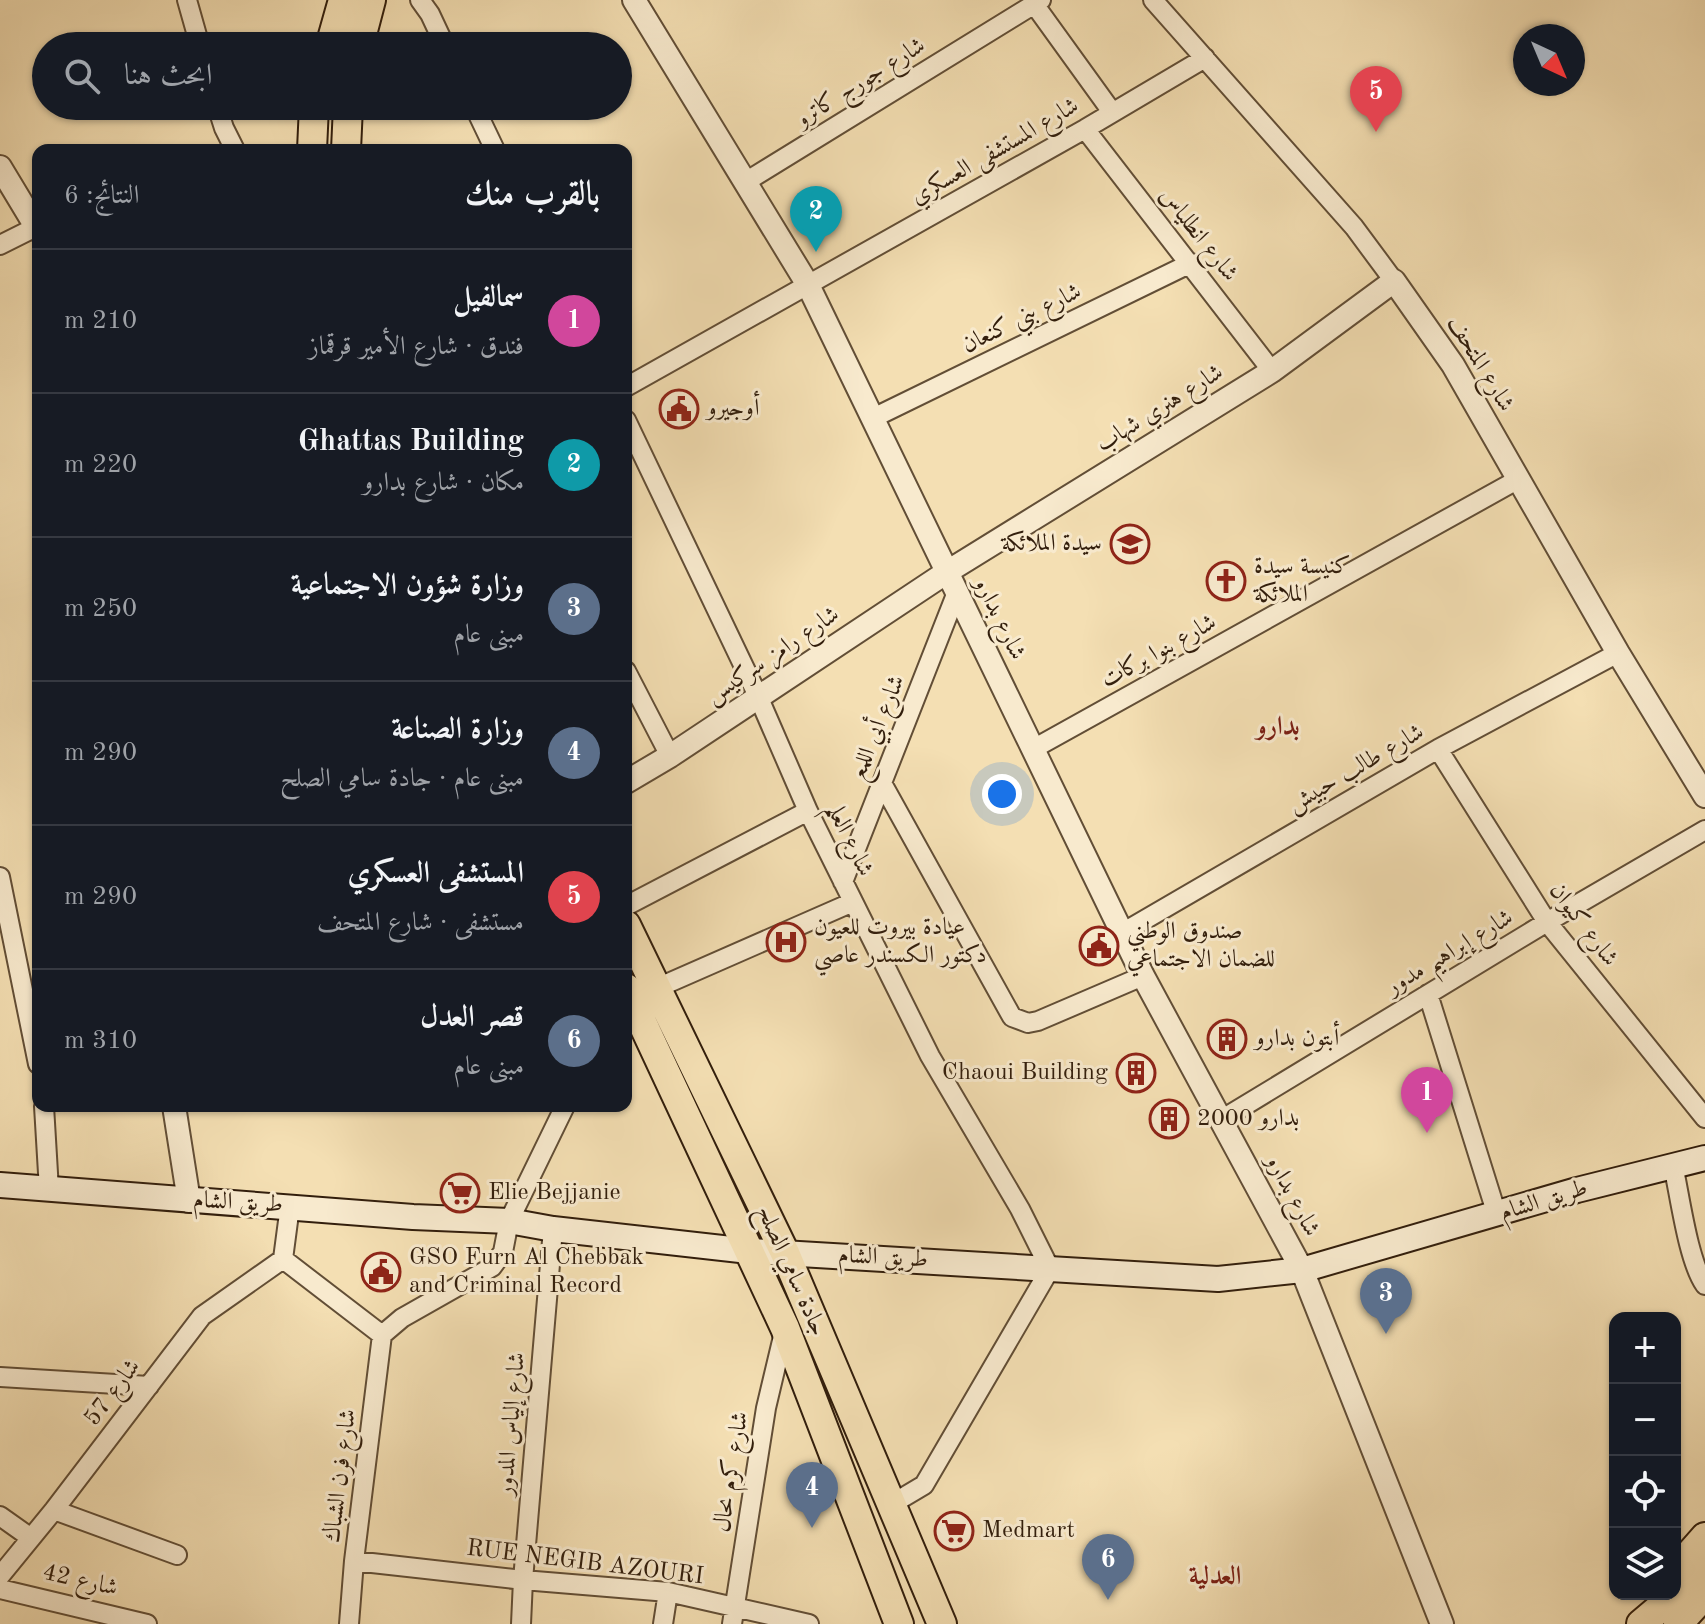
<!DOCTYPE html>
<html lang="ar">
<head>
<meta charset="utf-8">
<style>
  body { margin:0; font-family:"Old Standard TT",Amiri,serif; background:#242831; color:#f1f3f6; direction:rtl }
  .controls { position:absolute; right:24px; bottom:24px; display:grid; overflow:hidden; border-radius:16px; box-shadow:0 2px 6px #0004 }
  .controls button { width:72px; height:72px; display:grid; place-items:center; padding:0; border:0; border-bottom:2px solid #363941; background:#171b24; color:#f1f3f6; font:40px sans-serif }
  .compass { position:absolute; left:1513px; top:24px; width:72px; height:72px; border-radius:50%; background:#171b24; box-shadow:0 2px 6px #0004; rotate:136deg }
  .you { position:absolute; left:1002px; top:794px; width:28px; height:28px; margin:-20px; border:6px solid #fff; border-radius:50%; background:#1a73e8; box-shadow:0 0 0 12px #1a73e833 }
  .badge { display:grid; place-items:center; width:52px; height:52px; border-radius:50%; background:#c59692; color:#fff; font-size:26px; font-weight:700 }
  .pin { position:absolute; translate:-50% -66px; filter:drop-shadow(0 2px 4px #0008) }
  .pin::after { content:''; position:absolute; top:42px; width:28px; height:24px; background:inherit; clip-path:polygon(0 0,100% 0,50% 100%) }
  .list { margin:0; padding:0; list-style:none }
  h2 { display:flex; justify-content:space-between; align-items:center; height:104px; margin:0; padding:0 32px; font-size:34px }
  h2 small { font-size:26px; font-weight:400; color:#9ea1a6 }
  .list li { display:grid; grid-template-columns:52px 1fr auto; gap:24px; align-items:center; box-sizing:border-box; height:144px; padding:0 32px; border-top:2px solid #363941 }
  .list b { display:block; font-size:30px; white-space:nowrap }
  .list p { margin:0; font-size:26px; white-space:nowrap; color:#9ea1a6 }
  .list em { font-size:26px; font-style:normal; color:#9ea1a6 }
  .icon { flex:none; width:44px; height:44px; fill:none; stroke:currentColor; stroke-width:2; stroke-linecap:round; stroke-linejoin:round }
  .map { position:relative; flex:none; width:1705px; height:1624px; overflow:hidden; direction:ltr }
  .search { position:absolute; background:#171b24; box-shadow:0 2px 6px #0004; left:32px; top:32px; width:600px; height:88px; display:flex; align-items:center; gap:20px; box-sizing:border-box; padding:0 28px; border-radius:44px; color:#9ea1a6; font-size:30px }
  .panel { position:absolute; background:#171b24; box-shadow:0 2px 6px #0004; left:32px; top:144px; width:600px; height:968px; border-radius:16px; direction:rtl }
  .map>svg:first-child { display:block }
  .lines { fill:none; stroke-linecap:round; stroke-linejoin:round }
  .minor-casing { stroke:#624e36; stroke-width:22 }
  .tertiary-casing { stroke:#624e36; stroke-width:26 }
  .secondary-casing { stroke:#321e0c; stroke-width:28 }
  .trunk-casing { stroke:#321e0c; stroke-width:32 }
  .minor { stroke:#f8eace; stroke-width:18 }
  .tertiary { stroke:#f8eace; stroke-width:22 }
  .secondary { stroke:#f8eace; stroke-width:24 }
  .trunk { stroke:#f4dfb3; stroke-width:28 }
  .labels { text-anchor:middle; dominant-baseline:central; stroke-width:6; stroke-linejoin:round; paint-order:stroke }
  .street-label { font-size:24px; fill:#321e0c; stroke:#f8eace }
  .poi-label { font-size:24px; fill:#321e0c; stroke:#f8eace; text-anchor:start }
  .neighbourhood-label { font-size:26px; font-weight:bold; fill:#7a1f14; stroke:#f8eace }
</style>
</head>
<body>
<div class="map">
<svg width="1705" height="1624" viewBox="0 0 1705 1624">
  <rect width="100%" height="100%" fill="#f4dfb3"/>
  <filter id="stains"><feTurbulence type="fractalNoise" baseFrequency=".0025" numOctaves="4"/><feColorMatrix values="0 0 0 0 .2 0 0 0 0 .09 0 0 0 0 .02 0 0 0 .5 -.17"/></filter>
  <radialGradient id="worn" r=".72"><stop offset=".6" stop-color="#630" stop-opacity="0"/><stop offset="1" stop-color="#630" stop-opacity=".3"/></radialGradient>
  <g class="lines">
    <defs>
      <path id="minor" d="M187,0L200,46
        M420,0L430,14L445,46
        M1153,0L1354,227L1394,281
        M1034,4L1112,112
        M217,106L224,128L235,150
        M474,106L495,150
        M1085,129L1272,371
        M747,181L1041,0
        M0,245L36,227
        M626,387L1085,129L1205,58
        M873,418L1191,263
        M626,420L758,696L808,811L930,1056L1020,1209L1050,1269L924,1485L892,1504
        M626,671L670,756
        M1033,749L1517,480
        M1438,749L1547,922L1705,1118
        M882,783L1012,1017L1028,1023L1038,1021L1143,976
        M0,877L38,1064
        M843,882L957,592
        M626,906L808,811
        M1122,933L1438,749L1618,653
        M657,988L853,902
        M1428,994L1497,1215
        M44,1106L49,1190
        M1221,1120L1547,922L1705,830
        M1673,1165C1680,1196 1688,1261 1705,1285
        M283,1259L382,1335
        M283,1259L290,1206
        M0,1377L149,1386
        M54,1510L177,1555
        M0,1516L31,1538
        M354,1561L523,1580L668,1592L809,1624
        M0,1576L54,1510L202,1316L283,1259
        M0,1589L147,1624
        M349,1624L354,1561L382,1335L402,1318L492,1267L503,1252L509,1221L565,1106
        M521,1624L523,1580L553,1229
        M663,1624L668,1592
        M732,1624L766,1408L785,1328"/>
      <path id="tertiary" d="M634,0L808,285L1143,976L1302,1270L1442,1624
        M0,167L38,230
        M626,782L670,756L947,572L1272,371L1394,281L1453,365L1618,653L1705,796
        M174,1106L189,1201"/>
      <path id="secondary" d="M0,1185L413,1217L509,1221L553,1229L749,1251L1218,1279L1302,1270L1577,1190L1705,1158"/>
      <path id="trunk" d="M330,46L343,0
        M359,46L371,0
        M312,150L314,106
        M346,150L348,106
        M626,925L785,1253L942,1624
        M626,988L785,1328L899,1624
        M1675,1571L1705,1537
        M1641,1624L1705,1570
        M1678,1624L1705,1594"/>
    </defs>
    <use href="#minor" class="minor-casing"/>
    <use href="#tertiary" class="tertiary-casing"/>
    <use href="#secondary" class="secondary-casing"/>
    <use href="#trunk" class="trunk-casing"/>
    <use href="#minor" class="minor"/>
    <use href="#tertiary" class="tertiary"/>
    <use href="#secondary" class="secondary"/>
    <use href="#trunk" class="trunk"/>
  </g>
  <defs>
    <symbol id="civic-ring" viewBox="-11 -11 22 22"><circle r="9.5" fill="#f8eace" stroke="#8f2418" stroke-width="1.5"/><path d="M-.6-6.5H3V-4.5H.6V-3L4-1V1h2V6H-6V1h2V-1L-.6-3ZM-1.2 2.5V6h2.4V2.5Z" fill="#8f2418"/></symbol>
    <symbol id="school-ring" viewBox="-11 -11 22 22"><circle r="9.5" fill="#f8eace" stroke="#8f2418" stroke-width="1.5"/><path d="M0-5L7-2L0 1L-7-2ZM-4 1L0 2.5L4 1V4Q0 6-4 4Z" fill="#8f2418"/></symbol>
    <symbol id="church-ring" viewBox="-11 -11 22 22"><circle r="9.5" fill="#f8eace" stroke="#8f2418" stroke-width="1.5"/><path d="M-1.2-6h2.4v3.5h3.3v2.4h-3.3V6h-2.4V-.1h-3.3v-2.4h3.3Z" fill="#8f2418"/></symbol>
    <symbol id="hospital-ring" viewBox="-11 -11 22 22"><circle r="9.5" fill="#f8eace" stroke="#8f2418" stroke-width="1.5"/><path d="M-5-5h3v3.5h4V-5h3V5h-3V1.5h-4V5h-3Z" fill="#8f2418"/></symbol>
    <symbol id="building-ring" viewBox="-11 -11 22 22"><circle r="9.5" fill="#f8eace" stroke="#8f2418" stroke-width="1.5"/><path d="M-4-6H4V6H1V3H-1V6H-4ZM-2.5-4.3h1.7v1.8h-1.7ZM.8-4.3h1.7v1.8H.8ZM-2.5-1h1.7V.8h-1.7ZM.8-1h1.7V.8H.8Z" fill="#8f2418"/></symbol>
    <symbol id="supermarket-ring" viewBox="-11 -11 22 22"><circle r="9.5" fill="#f8eace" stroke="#8f2418" stroke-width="1.5"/><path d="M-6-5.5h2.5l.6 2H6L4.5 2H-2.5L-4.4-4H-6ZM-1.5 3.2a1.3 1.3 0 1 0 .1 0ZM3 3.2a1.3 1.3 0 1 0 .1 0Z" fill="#8f2418"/></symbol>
  </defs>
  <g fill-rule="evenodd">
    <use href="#civic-ring" x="657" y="387" width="44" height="44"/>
    <use href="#school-ring" x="1108" y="522" width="44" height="44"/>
    <use href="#church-ring" x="1204" y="559" width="44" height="44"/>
    <use href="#hospital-ring" x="764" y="920" width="44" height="44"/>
    <use href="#civic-ring" x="1077" y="924" width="44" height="44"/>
    <use href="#building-ring" x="1205" y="1017" width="44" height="44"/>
    <use href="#building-ring" x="1114" y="1051" width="44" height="44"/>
    <use href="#building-ring" x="1147" y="1097" width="44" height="44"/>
    <use href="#supermarket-ring" x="438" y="1171" width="44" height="44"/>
    <use href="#civic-ring" x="359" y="1250" width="44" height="44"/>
    <use href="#supermarket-ring" x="932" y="1509" width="44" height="44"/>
  </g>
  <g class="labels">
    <g class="street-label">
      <text transform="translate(861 83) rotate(-32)">شارع جورج كاترو</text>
      <text transform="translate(995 152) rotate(-30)">شارع المستشفى العسكري</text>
      <text transform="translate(1198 235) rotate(52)">شارع انطلياس</text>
      <text transform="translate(1022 319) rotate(-26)">شارع بني كنعان</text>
      <text transform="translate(1480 364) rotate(59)">شارع المتحف</text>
      <text transform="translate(1160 409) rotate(-32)">شارع هنري شهاب</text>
      <text transform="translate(999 619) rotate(64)">شارع بدارو</text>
      <text transform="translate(1159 652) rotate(-29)">شارع بنوا بركات</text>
      <text transform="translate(773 656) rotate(-34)">شارع رامز سركيس</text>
      <text transform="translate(878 728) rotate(-68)">شارع أبي اللمع</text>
      <text transform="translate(1356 769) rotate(-30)">شارع طالب حبيش</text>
      <text transform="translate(849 840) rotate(64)">شارع العلم</text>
      <text transform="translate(1583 925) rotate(53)">شارع كيوان</text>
      <text transform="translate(1450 953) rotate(-31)">شارع إبراهيم مدور</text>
      <text transform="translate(1292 1196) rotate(62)">شارع بدارو</text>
      <text transform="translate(1544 1201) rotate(-17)">طريق الشام</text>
      <text transform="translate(238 1203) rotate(3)">طريق الشام</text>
      <text transform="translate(883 1258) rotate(3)">طريق الشام</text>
      <text transform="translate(791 1271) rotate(66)">جادة سامي الصلح</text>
      <text transform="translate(113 1393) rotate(-53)">شارع 57</text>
      <text transform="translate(512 1424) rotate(-85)">شارع إلياس المدور</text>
      <text transform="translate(732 1472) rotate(-81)">شارع كرم ىحال</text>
      <text transform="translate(341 1476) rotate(-83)">شارع فرن الشباك</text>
      <text transform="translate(585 1563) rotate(7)">RUE NEGIB AZOURI</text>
      <text transform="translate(80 1581) rotate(13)">شارع 42</text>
    </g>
    <g class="poi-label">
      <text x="707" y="409">أوجيرو</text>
      <text x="1102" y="544" text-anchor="end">سيدة الملائكة</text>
      <text x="1254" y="567">كنيسة سيدة<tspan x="1254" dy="28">الملائكة</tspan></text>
      <text x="814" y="928">عيادة بيروت للعيون<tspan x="814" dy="28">دكتور الكسندر عاصي</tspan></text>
      <text x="1127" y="932">صندوق الوطني<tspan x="1127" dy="28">للضمان الاجتماعي</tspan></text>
      <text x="1255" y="1039">أبتون بدارو</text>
      <text x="1108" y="1073" text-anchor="end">Chaoui Building</text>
      <text x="1197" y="1119">بدارو 2000</text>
      <text x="488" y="1193">Elie Bejjanie</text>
      <text x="409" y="1258">GSO Furn Al Chebbak<tspan x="409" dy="28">and Criminal Record</tspan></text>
      <text x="982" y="1531">Medmart</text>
    </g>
    <g class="neighbourhood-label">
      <text x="1278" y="727">بدارو</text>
      <text x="1215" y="1577">العدلية</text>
    </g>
  </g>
  <rect width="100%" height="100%" filter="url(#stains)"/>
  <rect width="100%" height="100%" fill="url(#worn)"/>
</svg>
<div class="controls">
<button>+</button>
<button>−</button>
<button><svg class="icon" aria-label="locate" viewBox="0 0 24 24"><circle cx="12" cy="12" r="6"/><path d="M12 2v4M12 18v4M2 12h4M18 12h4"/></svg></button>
<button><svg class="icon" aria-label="layers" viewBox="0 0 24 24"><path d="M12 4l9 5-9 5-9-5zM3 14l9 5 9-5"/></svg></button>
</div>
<svg class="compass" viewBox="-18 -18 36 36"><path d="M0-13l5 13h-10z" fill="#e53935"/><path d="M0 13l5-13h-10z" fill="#9ea1a6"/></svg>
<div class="you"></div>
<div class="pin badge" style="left:1427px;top:1133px;background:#d1479c">1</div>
<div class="pin badge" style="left:816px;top:252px;background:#0f9aa8">2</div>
<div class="pin badge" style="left:1386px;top:1334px;background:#5c6f8a">3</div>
<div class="pin badge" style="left:812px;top:1528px;background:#5c6f8a">4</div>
<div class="pin badge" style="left:1376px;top:132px;background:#e0444e">5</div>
<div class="pin badge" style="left:1108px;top:1600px;background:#5c6f8a">6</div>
<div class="search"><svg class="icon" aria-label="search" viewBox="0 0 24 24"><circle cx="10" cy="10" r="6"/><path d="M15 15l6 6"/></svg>ابحث هنا</div>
<section class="panel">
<h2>بالقرب منك<small>النتائج: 6</small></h2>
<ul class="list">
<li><span class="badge" style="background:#d1479c">1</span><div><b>سمالفيل</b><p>فندق · شارع الأمير قرقماز</p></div><em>210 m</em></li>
<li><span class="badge" style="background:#0f9aa8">2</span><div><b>Ghattas Building</b><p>مكان · شارع بدارو</p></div><em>220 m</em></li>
<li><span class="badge" style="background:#5c6f8a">3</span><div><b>وزارة شؤون الاجتماعية</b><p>مبنى عام</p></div><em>250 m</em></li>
<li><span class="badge" style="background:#5c6f8a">4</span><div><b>وزارة الصناعة</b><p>مبنى عام · جادة سامي الصلح</p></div><em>290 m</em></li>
<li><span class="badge" style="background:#e0444e">5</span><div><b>المستشفى العسكري</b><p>مستشفى · شارع المتحف</p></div><em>290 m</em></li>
<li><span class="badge" style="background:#5c6f8a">6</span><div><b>قصر العدل</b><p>مبنى عام</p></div><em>310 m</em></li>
</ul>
</section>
</div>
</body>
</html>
